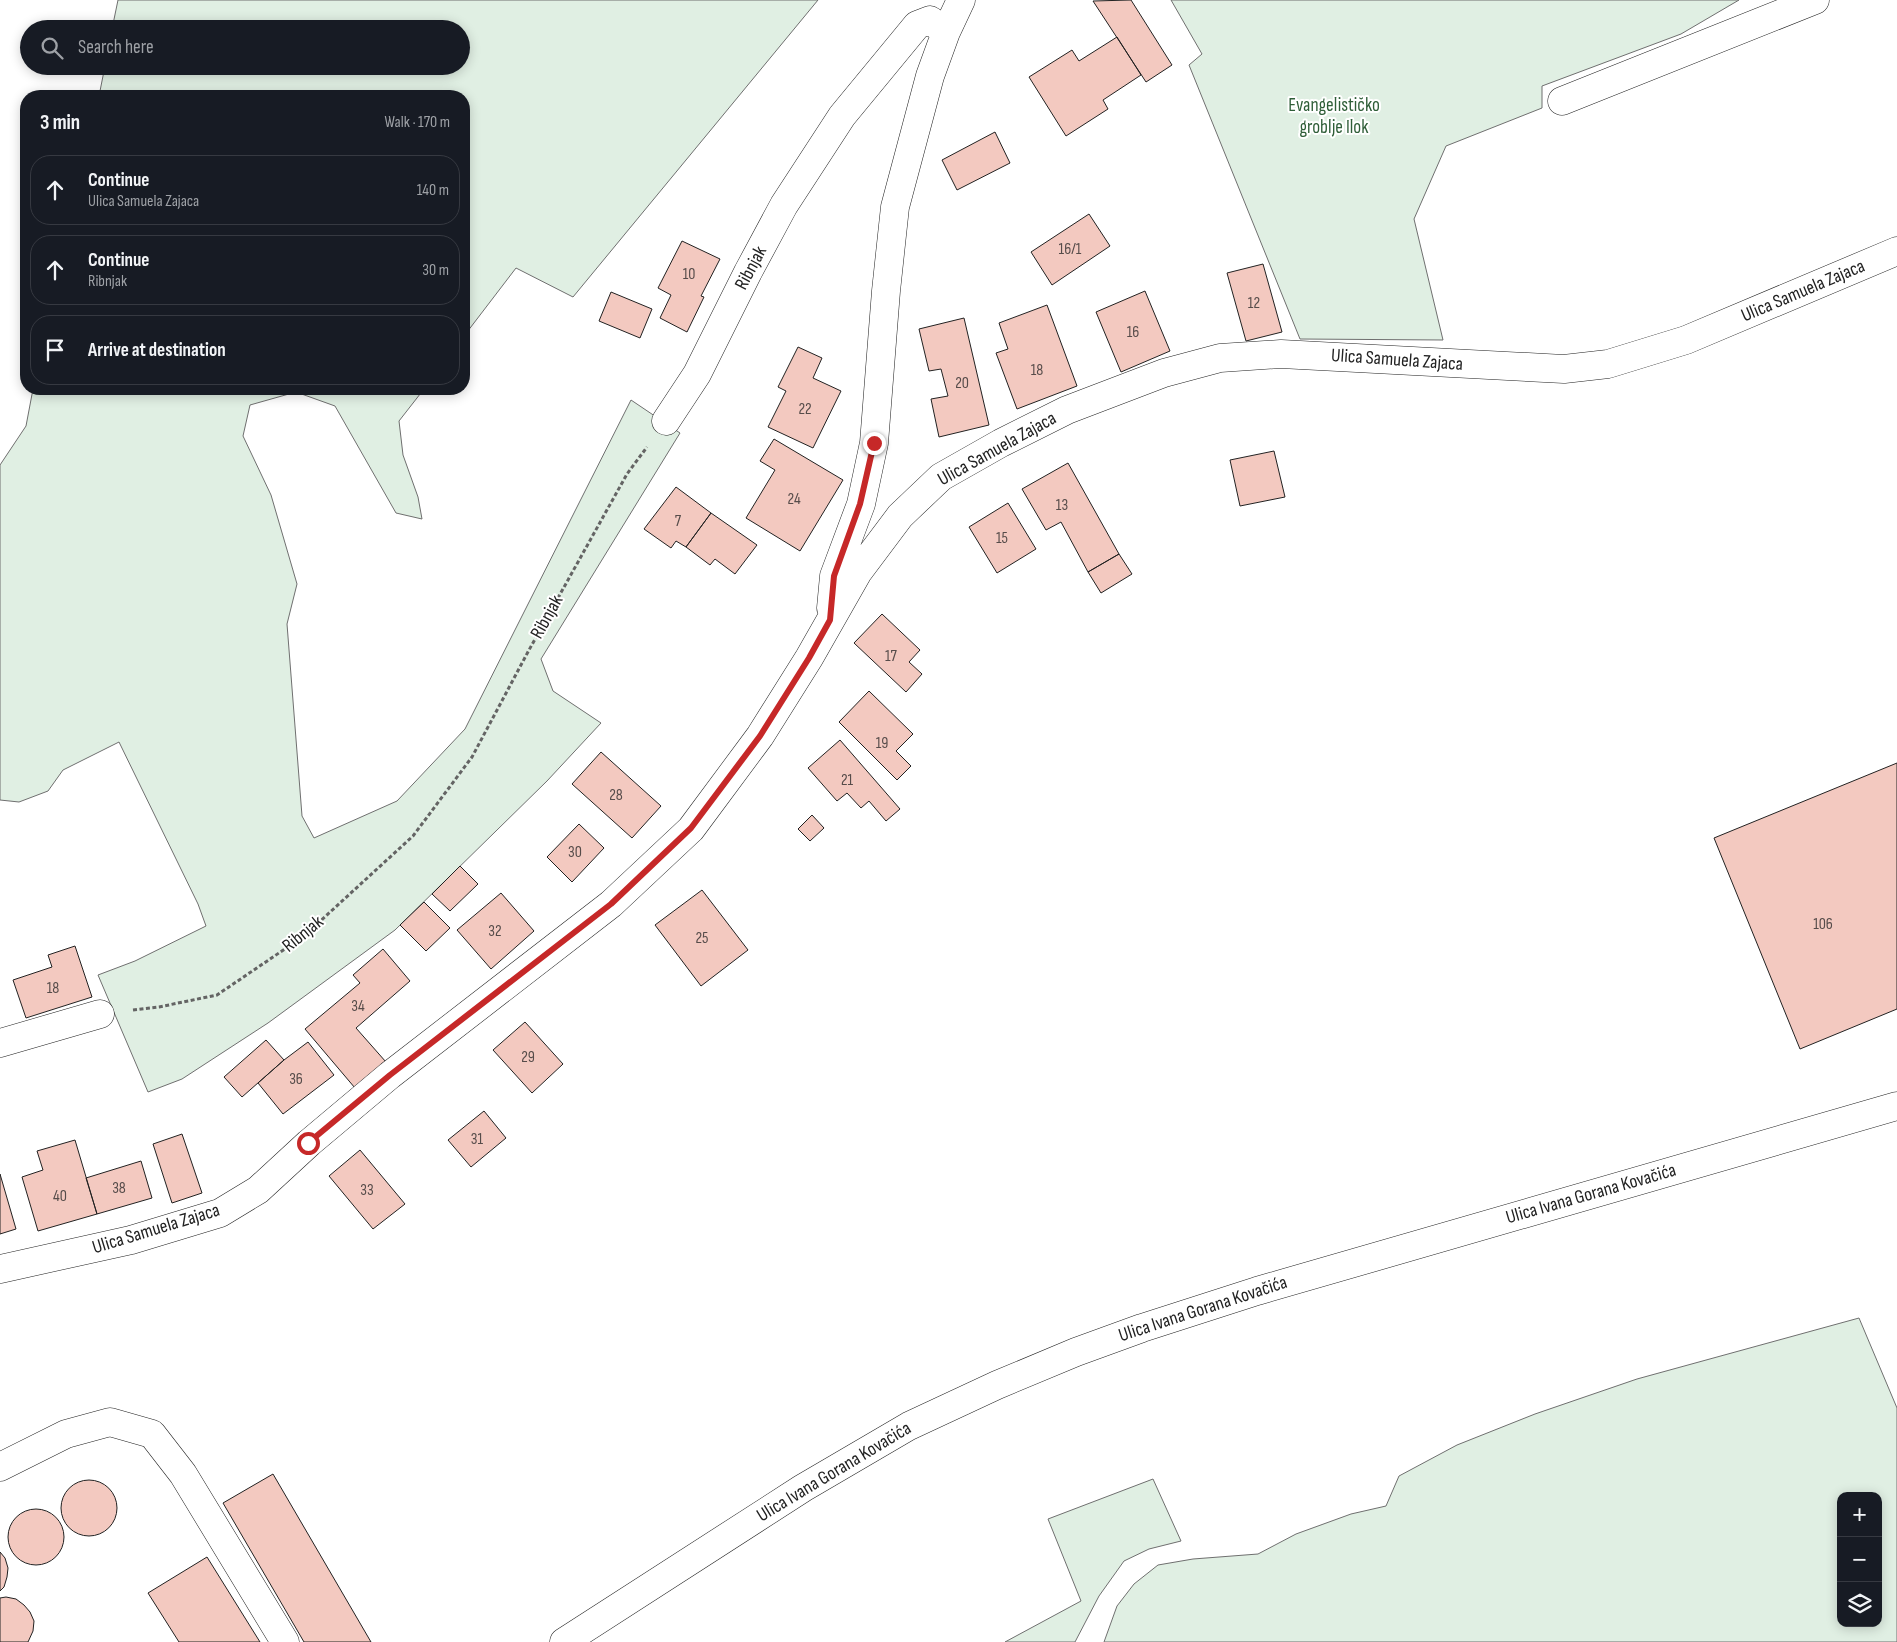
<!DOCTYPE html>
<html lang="en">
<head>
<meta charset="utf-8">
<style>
  body { margin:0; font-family:"Sofia Sans Condensed",sans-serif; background:#242831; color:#f1f3f6 }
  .controls { position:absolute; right:15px; bottom:15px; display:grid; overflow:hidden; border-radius:10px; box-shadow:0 2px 12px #0003 }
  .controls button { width:45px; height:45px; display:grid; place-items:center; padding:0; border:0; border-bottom:1px solid #363941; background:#171b24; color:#f1f3f6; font:25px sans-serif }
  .stop { position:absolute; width:15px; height:15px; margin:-11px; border:4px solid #c62828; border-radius:50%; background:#fff }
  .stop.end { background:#c62828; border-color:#fff; box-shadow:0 1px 5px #0008 }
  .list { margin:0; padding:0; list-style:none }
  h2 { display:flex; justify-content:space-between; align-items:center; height:65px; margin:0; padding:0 20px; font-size:21px }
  h2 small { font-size:16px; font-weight:400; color:#9ea1a6 }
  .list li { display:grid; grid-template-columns:32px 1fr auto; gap:15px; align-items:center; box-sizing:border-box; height:70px; margin:0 10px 10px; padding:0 10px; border:1px solid #363941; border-radius:20px }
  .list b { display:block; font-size:19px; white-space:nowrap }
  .list p { margin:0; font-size:16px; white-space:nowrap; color:#9ea1a6 }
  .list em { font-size:16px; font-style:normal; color:#9ea1a6 }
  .icon { flex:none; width:28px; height:28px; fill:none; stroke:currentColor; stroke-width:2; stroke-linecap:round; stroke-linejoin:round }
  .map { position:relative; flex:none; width:1897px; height:1642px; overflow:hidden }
  .search { position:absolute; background:#171b24; box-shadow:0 2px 12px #0003; left:20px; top:20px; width:450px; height:55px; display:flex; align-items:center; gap:12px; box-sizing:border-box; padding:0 18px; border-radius:28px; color:#9ea1a6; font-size:19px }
  .panel { position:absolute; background:#171b24; box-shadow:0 2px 12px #0003; left:20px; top:90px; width:450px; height:305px; border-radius:20px }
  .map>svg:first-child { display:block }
  .green { fill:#e0efe3; stroke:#6f6f6f; fill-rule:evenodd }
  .building { fill:#f3c9c0; stroke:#222 }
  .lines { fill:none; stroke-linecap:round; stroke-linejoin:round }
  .minor-casing { stroke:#222; stroke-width:29 }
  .major-casing { stroke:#222; stroke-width:29 }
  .path { stroke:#646464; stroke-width:3; stroke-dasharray:4 2.5; stroke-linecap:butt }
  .minor { stroke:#fff; stroke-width:28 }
  .major { stroke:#fff; stroke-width:28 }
  .route { stroke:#c62828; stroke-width:6 }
  .labels { text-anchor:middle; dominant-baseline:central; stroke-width:4; stroke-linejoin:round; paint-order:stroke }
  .number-label { font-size:16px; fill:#564c4a }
  .park-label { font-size:19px; fill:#2f5e38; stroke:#fff }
  .street-label { font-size:19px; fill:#222; stroke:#fff }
</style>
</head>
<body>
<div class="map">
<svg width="1897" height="1642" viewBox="0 0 1897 1642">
  <rect width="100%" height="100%" fill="#fff"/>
  <path class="green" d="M118,0H818L573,297L516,268L464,336V96H99L105,66H461V29H112Z
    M1171,0H1739L1681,34L1542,86V108L1446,146L1414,219L1443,340L1300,339L1189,65L1202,54Z
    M33,389H424L399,421L403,455L418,497L422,519L396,513L335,406L296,392L250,405L243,436L271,495L297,584L287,624L302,816L314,838L397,801L465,729L631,400L680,433L541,659L553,691L601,723L547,781L395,930L268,1023L182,1079L148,1092L98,975L135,961L206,926L198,904L119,742L63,770L48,791L19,802L0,800V465L26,426Z
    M1859,1318L1897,1408V1642H1104L1117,1606L1134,1584L1158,1565L1193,1559L1258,1554L1296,1534L1351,1514L1386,1506L1399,1476L1457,1445L1535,1414L1637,1379ZM1841,1496H1878V1623H1841Z
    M1153,1479L1181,1541L1149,1549L1124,1561L1099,1596L1075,1642H1005L1081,1601L1048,1519Z"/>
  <path class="building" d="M1131,0L1172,65L1146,82L1093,1Z
    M1117,37L1141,75L1103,100L1108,109L1066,136L1029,77L1072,50L1079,61Z
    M995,132L1010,163L957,190L942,160Z
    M1089,214L1110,246L1052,285L1031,252Z
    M682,241L720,259L701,296L704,297L687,332L660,318L671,295L658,288Z
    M1263,264L1282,332L1246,341L1227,273Z
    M1145,291L1170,351L1121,372L1096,312Z
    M611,292L652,309L640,338L599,321Z
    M1047,305L1077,386L1017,409L996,353L1008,349L999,323Z
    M964,318L989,425L939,437L931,399L948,396L941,369L929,371L919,329Z
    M798,347L822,358L813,378L841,391L813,448L768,427L786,391L778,387Z
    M774,439L843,480L800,551L746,518L775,470L760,461Z
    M1274,451L1285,497L1240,506L1230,460Z
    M1068,463L1119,554L1088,572L1061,522L1046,530L1022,489Z
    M676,487L711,513L686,547L676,541L671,548L644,529Z
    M1008,503L1036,549L997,573L969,527Z
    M711,513L757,545L735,574L715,559L710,565L686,547Z
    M1119,554L1132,574L1101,593L1088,572Z
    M882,614L920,650L909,662L922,674L906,692L854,643Z
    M869,691L913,734L896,751L911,766L897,780L839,722Z
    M840,740L900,809L886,821L869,801L861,808L847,793L837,801L808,768Z
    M601,752L661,806L632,838L572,784Z
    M1897,763V1009L1800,1049L1714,838Z
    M812,815L824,828L810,841L798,829Z
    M579,824L604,848L572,882L547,857Z
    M460,866L478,884L450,911L432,894Z
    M702,890L748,950L701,986L655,925Z
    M501,893L534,931L491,969L457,930Z
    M424,902L450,928L426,951L400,925Z
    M75,946L92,997L26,1018L13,980L52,967L48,955Z
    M383,949L410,981L356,1028L386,1062L355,1088L305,1029L360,983L353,975Z
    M525,1022L563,1064L532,1093L493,1050Z
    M266,1040L284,1060L242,1097L224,1077Z
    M308,1042L334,1075L283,1114L258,1083L284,1060Z
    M484,1111L506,1138L471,1167L448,1140Z
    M182,1134L202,1193L172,1203L153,1144Z
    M75,1140L97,1214L38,1231L22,1177L43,1170L37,1151Z
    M360,1150L405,1204L373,1229L329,1176Z
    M141,1161L152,1198L97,1214L86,1178Z
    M0,1174L16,1229L0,1234Z
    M273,1474L371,1642H304L223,1503Z
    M61 1508a28 28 0 1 1 56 0a28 28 0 1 1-56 0Z
    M8 1537a28 28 0 1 1 56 0a28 28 0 1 1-56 0Z
    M0,1552L5,1558L8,1568L7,1577L4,1587L0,1591Z
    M207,1557L260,1642H179L148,1593Z
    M6,1597L16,1599L24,1605L30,1612L34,1621L33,1631L28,1642H0V1598Z"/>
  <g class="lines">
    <defs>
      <path id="minor" d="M1562,101L1815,0
        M666,421L697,374L748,272L784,205L842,116L917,25L930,20L946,32
        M831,608L834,576L861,504L874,443L886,291L895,207L930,76L946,32L961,0
        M0,1043L100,1014
        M0,1269L131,1240L220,1213L258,1190L309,1143L390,1075L611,904L691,829L760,736L809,658L858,572L900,516L941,477L1001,443L1067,410L1164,373L1220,358L1281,354L1564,369L1608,364L1686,340L1897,251
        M0,1467L66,1434L110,1422L152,1434L183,1474L285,1642"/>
      <path id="major" d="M564,1642L803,1488L909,1426L997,1385L1076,1352L1142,1328L1257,1291L1897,1106"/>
    </defs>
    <use href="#minor" class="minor-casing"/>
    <use href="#major" class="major-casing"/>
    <path class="path" d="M133,1010L159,1007L217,995L304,936L413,836L472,757L529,650L627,474L647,447"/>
    <use href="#minor" class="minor"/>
    <use href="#major" class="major"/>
  </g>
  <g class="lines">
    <path class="route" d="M308,1143L390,1075L611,904L691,828L760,736L809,658L830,620L834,576L860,504L874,443"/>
  </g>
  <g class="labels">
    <g class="number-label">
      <text x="1070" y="249">16/1</text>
      <text x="689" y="274">10</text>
      <text x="1254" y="303">12</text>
      <text x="1133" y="332">16</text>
      <text x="1037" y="370">18</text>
      <text x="962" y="383">20</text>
      <text x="805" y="409">22</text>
      <text x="794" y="499">24</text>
      <text x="1062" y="505">13</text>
      <text x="678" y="521">7</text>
      <text x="1002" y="538">15</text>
      <text x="891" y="656">17</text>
      <text x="882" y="743">19</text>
      <text x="847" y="780">21</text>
      <text x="616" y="795">28</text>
      <text x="575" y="852">30</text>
      <text x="1823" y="924">106</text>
      <text x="495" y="931">32</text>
      <text x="702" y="938">25</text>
      <text x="53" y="988">18</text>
      <text x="358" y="1006">34</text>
      <text x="528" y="1057">29</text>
      <text x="296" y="1079">36</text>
      <text x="477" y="1139">31</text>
      <text x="119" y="1188">38</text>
      <text x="367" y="1190">33</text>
      <text x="60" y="1196">40</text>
    </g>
    <g class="park-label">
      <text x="1334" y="105">Evangelističko<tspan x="1334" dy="22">groblje Ilok</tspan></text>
    </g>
    <g class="street-label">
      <text transform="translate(751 268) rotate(-62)">Ribnjak</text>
      <text transform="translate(1803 291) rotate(-23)">Ulica Samuela Zajaca</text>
      <text transform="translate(1397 360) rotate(4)">Ulica Samuela Zajaca</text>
      <text transform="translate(997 449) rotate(-29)">Ulica Samuela Zajaca</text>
      <text transform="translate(547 617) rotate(-61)">Ribnjak</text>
      <text transform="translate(303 934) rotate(-39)">Ribnjak</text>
      <text transform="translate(1591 1194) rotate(-16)">Ulica Ivana Gorana Kovačića</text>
      <text transform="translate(156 1229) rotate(-17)">Ulica Samuela Zajaca</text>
      <text transform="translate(1203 1309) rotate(-18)">Ulica Ivana Gorana Kovačića</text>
      <text transform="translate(834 1472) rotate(-31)">Ulica Ivana Gorana Kovačića</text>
    </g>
  </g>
</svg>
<div class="controls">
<button>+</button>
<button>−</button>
<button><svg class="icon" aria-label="layers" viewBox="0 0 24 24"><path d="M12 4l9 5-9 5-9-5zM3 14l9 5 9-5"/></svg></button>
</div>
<div class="stop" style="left:308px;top:1143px"></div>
<div class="stop end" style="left:874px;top:443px"></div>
<div class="search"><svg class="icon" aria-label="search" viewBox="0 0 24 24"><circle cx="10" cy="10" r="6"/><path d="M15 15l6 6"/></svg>Search here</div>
<section class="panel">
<h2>3 min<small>Walk · 170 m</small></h2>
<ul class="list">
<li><svg class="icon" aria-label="ahead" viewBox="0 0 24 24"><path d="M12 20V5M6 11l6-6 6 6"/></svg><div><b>Continue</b><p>Ulica Samuela Zajaca</p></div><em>140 m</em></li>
<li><svg class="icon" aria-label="ahead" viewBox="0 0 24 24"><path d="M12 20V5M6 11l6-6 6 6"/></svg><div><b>Continue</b><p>Ribnjak</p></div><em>30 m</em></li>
<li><svg class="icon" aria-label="arrive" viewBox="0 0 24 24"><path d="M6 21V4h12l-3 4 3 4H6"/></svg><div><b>Arrive at destination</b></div></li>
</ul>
</section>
</div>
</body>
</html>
